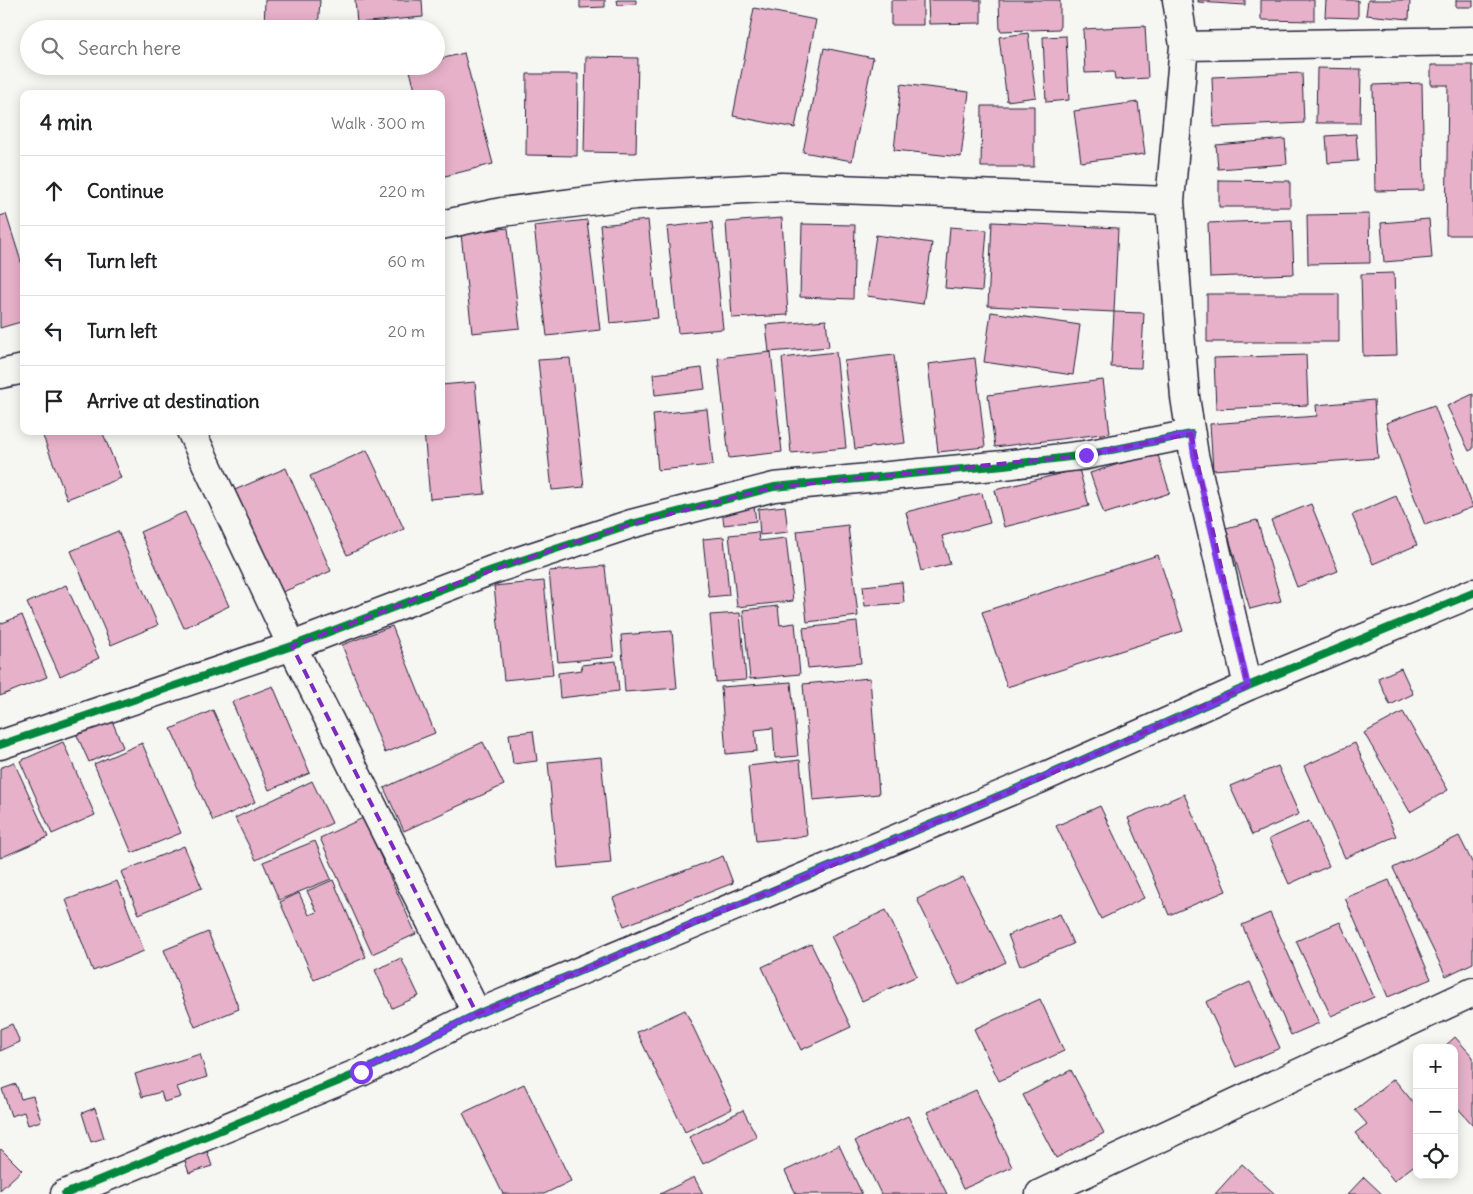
<!DOCTYPE html>
<html lang="en">
<head>
<meta charset="utf-8">
<style>
  body { margin:0; font-family:Delius,sans-serif; background:#f2f2f2; color:#202124 }
  .controls { position:absolute; right:15px; bottom:15px; display:grid; overflow:hidden; border-radius:10px; box-shadow:0 2px 12px #0003 }
  .controls button { width:45px; height:45px; display:grid; place-items:center; padding:0; border:0; border-bottom:1px solid #e0e0e0; background:#fff; color:#202124; font:25px sans-serif }
  .stop { position:absolute; width:15px; height:15px; margin:-11px; border:4px solid #7c3aed; border-radius:50%; background:#fff }
  .stop.end { background:#7c3aed; border-color:#fff; box-shadow:0 1px 5px #0008 }
  .list { margin:0; padding:0; list-style:none }
  h2 { display:flex; justify-content:space-between; align-items:center; height:65px; margin:0; padding:0 20px; font-size:21px }
  h2 small { font-size:16px; font-weight:400; color:#757577 }
  .list li { display:grid; grid-template-columns:32px 1fr auto; gap:15px; align-items:center; box-sizing:border-box; height:70px; padding:0 20px; border-top:1px solid #e0e0e0 }
  .list b { display:block; font-size:19px; white-space:nowrap }
  .list em { font-size:16px; font-style:normal; color:#757577 }
  .icon { flex:none; width:28px; height:28px; fill:none; stroke:currentColor; stroke-width:2; stroke-linecap:round; stroke-linejoin:round }
  .map { position:relative; flex:none; width:1473px; height:1194px; overflow:hidden }
  .search { position:absolute; background:#fff; box-shadow:0 2px 12px #0003; left:20px; top:20px; width:425px; height:55px; display:flex; align-items:center; gap:12px; box-sizing:border-box; padding:0 18px; border-radius:28px; color:#757577; font-size:19px }
  .panel { position:absolute; background:#fff; box-shadow:0 2px 12px #0003; left:20px; top:90px; width:425px; height:345px; border-radius:10px }
  .map>svg:first-child { display:block }
  .building { fill:#e7b1c9; stroke:#22223b }
  .lines { fill:none; stroke-linecap:round; stroke-linejoin:round }
  .street-casing { stroke:#22223b; stroke-width:31 }
  .street { stroke:#f6f6f2; stroke-width:28 }
  .cycleway-casing { stroke:#f6f6f2; stroke-width:11 }
  .cycleway { stroke:#00873e; stroke-width:8 }
  .route { stroke:#7c3aed; stroke-width:6 }
  .marked { fill:none; stroke:#7b2cbf; stroke-width:4; stroke-dasharray:10 6; stroke-linejoin:round }
</style>
</head>
<body>
<div class="map">
<svg width="1473" height="1194" viewBox="0 0 1473 1194">
  <rect width="100%" height="100%" fill="#f6f6f2"/>
  <filter id="ink" filterUnits="userSpaceOnUse"><feTurbulence type="fractalNoise" baseFrequency=".02" numOctaves="2"/><feDisplacementMap in="SourceGraphic" scale="10" xChannelSelector="R" yChannelSelector="G"/><feConvolveMatrix kernelMatrix="1 2 1 2 8 2 1 2 1" color-interpolation-filters="sRGB"/></filter>
  <g filter="url(#ink)">
    <path class="building" d="M265,0H320L318,29H264Z
      M355,0H422L423,17L357,23Z
      M580,0H605V7L580,8Z
      M617,0H636V4L618,5Z
      M891,0H923V25H891Z
      M928,0H981V23L929,24Z
      M999,0H1060V29L1000,31Z
      M1198,0H1245V5L1198,2Z
      M1261,0H1314V21L1261,20Z
      M1326,0H1358V18L1325,17Z
      M1368,0H1410L1409,19L1366,15Z
      M1456,0H1473V7H1456Z
      M754,8L816,20L795,128L733,116Z
      M383,22L384,29H342Z
      M1145,26L1148,78L1115,80L1114,72L1085,73L1083,29Z
      M1028,33L1036,97L1007,101L999,37Z
      M1066,36L1069,100L1046,102L1043,37Z
      M824,48L873,58L852,161L803,152Z
      M464,53L493,164L441,177V94H416L409,67L436,66V60Z
      M586,57L638,58L636,153L584,152Z
      M1431,65H1473V235H1446L1448,85H1431Z
      M1317,68L1361,69L1360,123H1316Z
      M1302,73L1304,123L1214,127L1212,77Z
      M527,74H578L577,156L526,155Z
      M1422,83L1424,190L1375,191L1373,85Z
      M901,84L969,92L961,157L894,150Z
      M1138,102L1145,154L1081,162L1074,111Z
      M982,106H1034V167H981Z
      M1356,134L1358,161L1328,163L1326,136Z
      M1285,139L1287,164L1218,169L1216,145Z
      M1219,180L1290,181V207H1219Z
      M6,214L24,271V321L0,328V216Z
      M1369,214L1370,263L1308,264L1307,215Z
      M782,218L788,315L732,318L726,222Z
      M1429,219L1432,258L1384,262L1381,223Z
      M587,220L600,330L547,336L534,226Z
      M648,220L658,318L610,323L600,225Z
      M1292,220L1294,274L1210,277L1208,223Z
      M712,222L723,329L678,333L667,227Z
      M992,222L1118,228L1114,312L988,306Z
      M802,224L855,225L853,299L800,297Z
      M950,227L987,230L982,291L945,288Z
      M508,228L520,328L472,333L461,234Z
      M876,235L932,243L923,304L867,296Z
      M1394,273L1397,355L1363,356L1361,274Z
      M1207,294H1339V342H1207Z
      M991,312L1080,325L1073,375L984,362Z
      M1114,312L1144,313L1141,368L1111,367Z
      M826,320L829,347L769,352L766,325Z
      M771,352L782,452L729,458L718,358Z
      M836,352L846,448L791,453L782,358Z
      M894,355L905,443L855,449L844,361Z
      M1306,355L1308,405L1216,409L1214,358Z
      M570,358L584,487L552,490L538,360Z
      M975,358L985,447L938,452L928,364Z
      M702,368L705,389L655,395L653,374Z
      M1103,380L1110,433L995,447L988,395Z
      M475,382L485,494L430,499L424,431H441V385Z
      M1473,394V449L1469,451L1447,406Z
      M1374,400L1378,458L1213,470L1210,424L1317,416L1316,405Z
      M1434,405L1473,507L1425,525L1386,423Z
      M707,409L713,465L658,470L653,414Z
      M41,431H102L121,478L67,499Z
      M367,450L404,529L347,555L310,476Z
      M1157,452L1170,493L1104,514L1090,473Z
      M286,468L331,571L276,595L230,492Z
      M1079,469L1089,506L1004,527L995,490Z
      M982,493L990,523L942,536L950,564L921,571L906,512Z
      M1396,496L1417,545L1373,564L1352,515Z
      M1311,504L1338,571L1297,587L1271,520Z
      M754,506L756,521L724,525L722,511Z
      M785,506L788,532L760,535L758,509Z
      M185,512L229,606L184,628L140,532Z
      M1257,520L1281,601L1250,609L1226,528Z
      M848,525L858,616L807,622L797,531Z
      M118,531L158,625L111,645L71,551Z
      M758,532L759,541L786,538L793,601L737,607L729,535Z
      M724,537L729,595L709,597L703,539Z
      M1158,555L1183,631L1007,687L982,612Z
      M605,566L614,657L558,662L549,571Z
      M544,581L553,675L504,680L494,586Z
      M902,582L904,603L865,606L863,586Z
      M66,585L99,658L60,676L27,603Z
      M778,606L780,625L795,623L800,674L750,679L743,610Z
      M740,613L746,680L716,682L710,615Z
      M22,615L47,677L0,696V624Z
      M857,622L861,663L808,668L803,628Z
      M392,626L435,733L385,753L342,645Z
      M672,631L677,688L625,692L621,635Z
      M616,661L619,691L560,698L558,673L582,670L581,665Z
      M1401,668L1413,694L1390,705L1378,678Z
      M870,678L879,794L813,800L803,684Z
      M791,682L798,756L775,758L773,728L755,730L757,751L726,754L721,687Z
      M273,686L310,773L269,790L232,702Z
      M213,710L255,802L213,821L171,729Z
      M1403,712L1448,790L1410,812L1364,733Z
      M110,716L123,747L89,762L75,731Z
      M533,731L537,761L513,764L509,734Z
      M63,742L95,815L52,834L20,761Z
      M483,742L504,785L404,831L384,788Z
      M142,743L181,833L132,853L94,764Z
      M1355,743L1396,836L1345,858L1304,766Z
      M601,757L611,863L558,868L548,762Z
      M800,760L807,836L756,841L748,766Z
      M14,762L48,837L0,858V768Z
      M1278,766L1299,814L1252,835L1230,786Z
      M312,781L332,823L256,860L235,818Z
      M1184,794L1226,891L1169,915L1128,818Z
      M1100,806L1144,898L1101,919L1056,826Z
      M363,818L416,934L372,954L320,838Z
      M1309,821L1329,866L1289,884L1269,839Z
      M1459,836L1473,864V963L1446,976L1393,868Z
      M315,841L331,879L279,900L263,862Z
      M184,846L202,888L139,914L121,872Z
      M723,856L733,883L624,926L613,898Z
      M963,877L1006,962L959,985L917,899Z
      M333,880L366,957L314,980L280,902L299,893L309,915L317,912L307,891Z
      M1389,880L1431,979L1388,997L1345,898Z
      M117,881L144,951L93,971L66,900Z
      M886,910L917,976L862,1001L831,936Z
      M1270,913L1319,1023L1291,1035L1242,925Z
      M1060,914L1073,944L1020,966L1008,935Z
      M1340,922L1374,997L1331,1016L1296,941Z
      M208,932L239,1009L195,1027L164,950Z
      M811,944L851,1027L801,1050L762,967Z
      M401,958L419,996L392,1008L375,970Z
      M1250,982L1280,1048L1236,1067L1206,1002Z
      M1040,999L1064,1051L999,1081L974,1029Z
      M685,1010L732,1109L685,1132L637,1032Z
      M12,1024L20,1042L0,1051V1029Z
      M1455,1037L1473,1057V1125L1454,1104V1048H1443Z
      M200,1054L207,1077L177,1087L181,1097L164,1102L161,1092L142,1097L135,1074Z
      M1071,1070L1104,1133L1056,1158L1023,1095Z
      M1394,1079L1417,1107V1163L1394,1181L1355,1133L1367,1124L1355,1110Z
      M16,1084L21,1099L33,1096L41,1121L28,1125L24,1112L11,1116L2,1089Z
      M524,1084L571,1181L544,1194H503L463,1113Z
      M976,1090L1012,1167L963,1189L927,1112Z
      M95,1108L104,1138L91,1142L82,1113Z
      M743,1110L757,1137L703,1164L689,1137Z
      M908,1116L947,1194H881L855,1141Z
      M839,1145L862,1194H796L785,1171Z
      M206,1148L212,1166L189,1173L183,1155Z
      M1,1149L22,1170L0,1190V1150Z
      M1242,1164L1275,1194H1215Z
      M694,1177L703,1194H660Z
      M1364,1177L1382,1194H1348Z"/>
    <g class="lines">
      <defs>
        <path id="street" d="M1177,0L1184,46L1170,201L1185,397L1194,455L1248,686
          M1184,46L1473,41
          M441,225L502,212L635,195L782,187L1170,201
          M0,374L24,369
          M191,431L292,646L477,1014
          M0,745L292,646L492,570L631,524L774,487L1004,465L1086,455L1191,434
          M65,1194L361,1072L477,1014L1037,780L1248,686L1473,593
          M1040,1194L1473,992"/>
      </defs>
      <use href="#street" class="street-casing"/>
      <use href="#street" class="street"/>
      <defs>
        <path id="cycleway" d="M0,745L292,646L492,570L631,524L774,487L1004,465L1086,455L1191,434
          M65,1194L361,1072L477,1014L1037,780L1248,686L1473,593"/>
      </defs>
      <use href="#cycleway" class="cycleway-casing"/>
      <use href="#cycleway" class="cycleway"/>
    </g>
  </g>
  <g class="lines" filter="url(#ink)">
    <path class="route" d="M361,1072L477,1014L1037,780L1248,686L1194,455L1191,434L1086,455"/>
  </g>
  <path class="marked" d="M1191,434L1248,686L1037,780L477,1014L292,646L492,570L631,524L774,487L1086,455Z"/>
</svg>
<div class="controls">
<button>+</button>
<button>−</button>
<button><svg class="icon" aria-label="locate" viewBox="0 0 24 24"><circle cx="12" cy="12" r="6"/><path d="M12 2v4M12 18v4M2 12h4M18 12h4"/></svg></button>
</div>
<div class="stop" style="left:361px;top:1072px"></div>
<div class="stop end" style="left:1086px;top:455px"></div>
<div class="search"><svg class="icon" aria-label="search" viewBox="0 0 24 24"><circle cx="10" cy="10" r="6"/><path d="M15 15l6 6"/></svg>Search here</div>
<section class="panel">
<h2>4 min<small>Walk · 300 m</small></h2>
<ul class="list">
<li><svg class="icon" aria-label="ahead" viewBox="0 0 24 24"><path d="M12 20V5M6 11l6-6 6 6"/></svg><div><b>Continue</b></div><em>220 m</em></li>
<li><svg class="icon" aria-label="left" viewBox="0 0 24 24"><path d="M17 20v-9H6M10 6l-5 5 5 5"/></svg><div><b>Turn left</b></div><em>60 m</em></li>
<li><svg class="icon" aria-label="left" viewBox="0 0 24 24"><path d="M17 20v-9H6M10 6l-5 5 5 5"/></svg><div><b>Turn left</b></div><em>20 m</em></li>
<li><svg class="icon" aria-label="arrive" viewBox="0 0 24 24"><path d="M6 21V4h12l-3 4 3 4H6"/></svg><div><b>Arrive at destination</b></div></li>
</ul>
</section>
</div>
</body>
</html>
